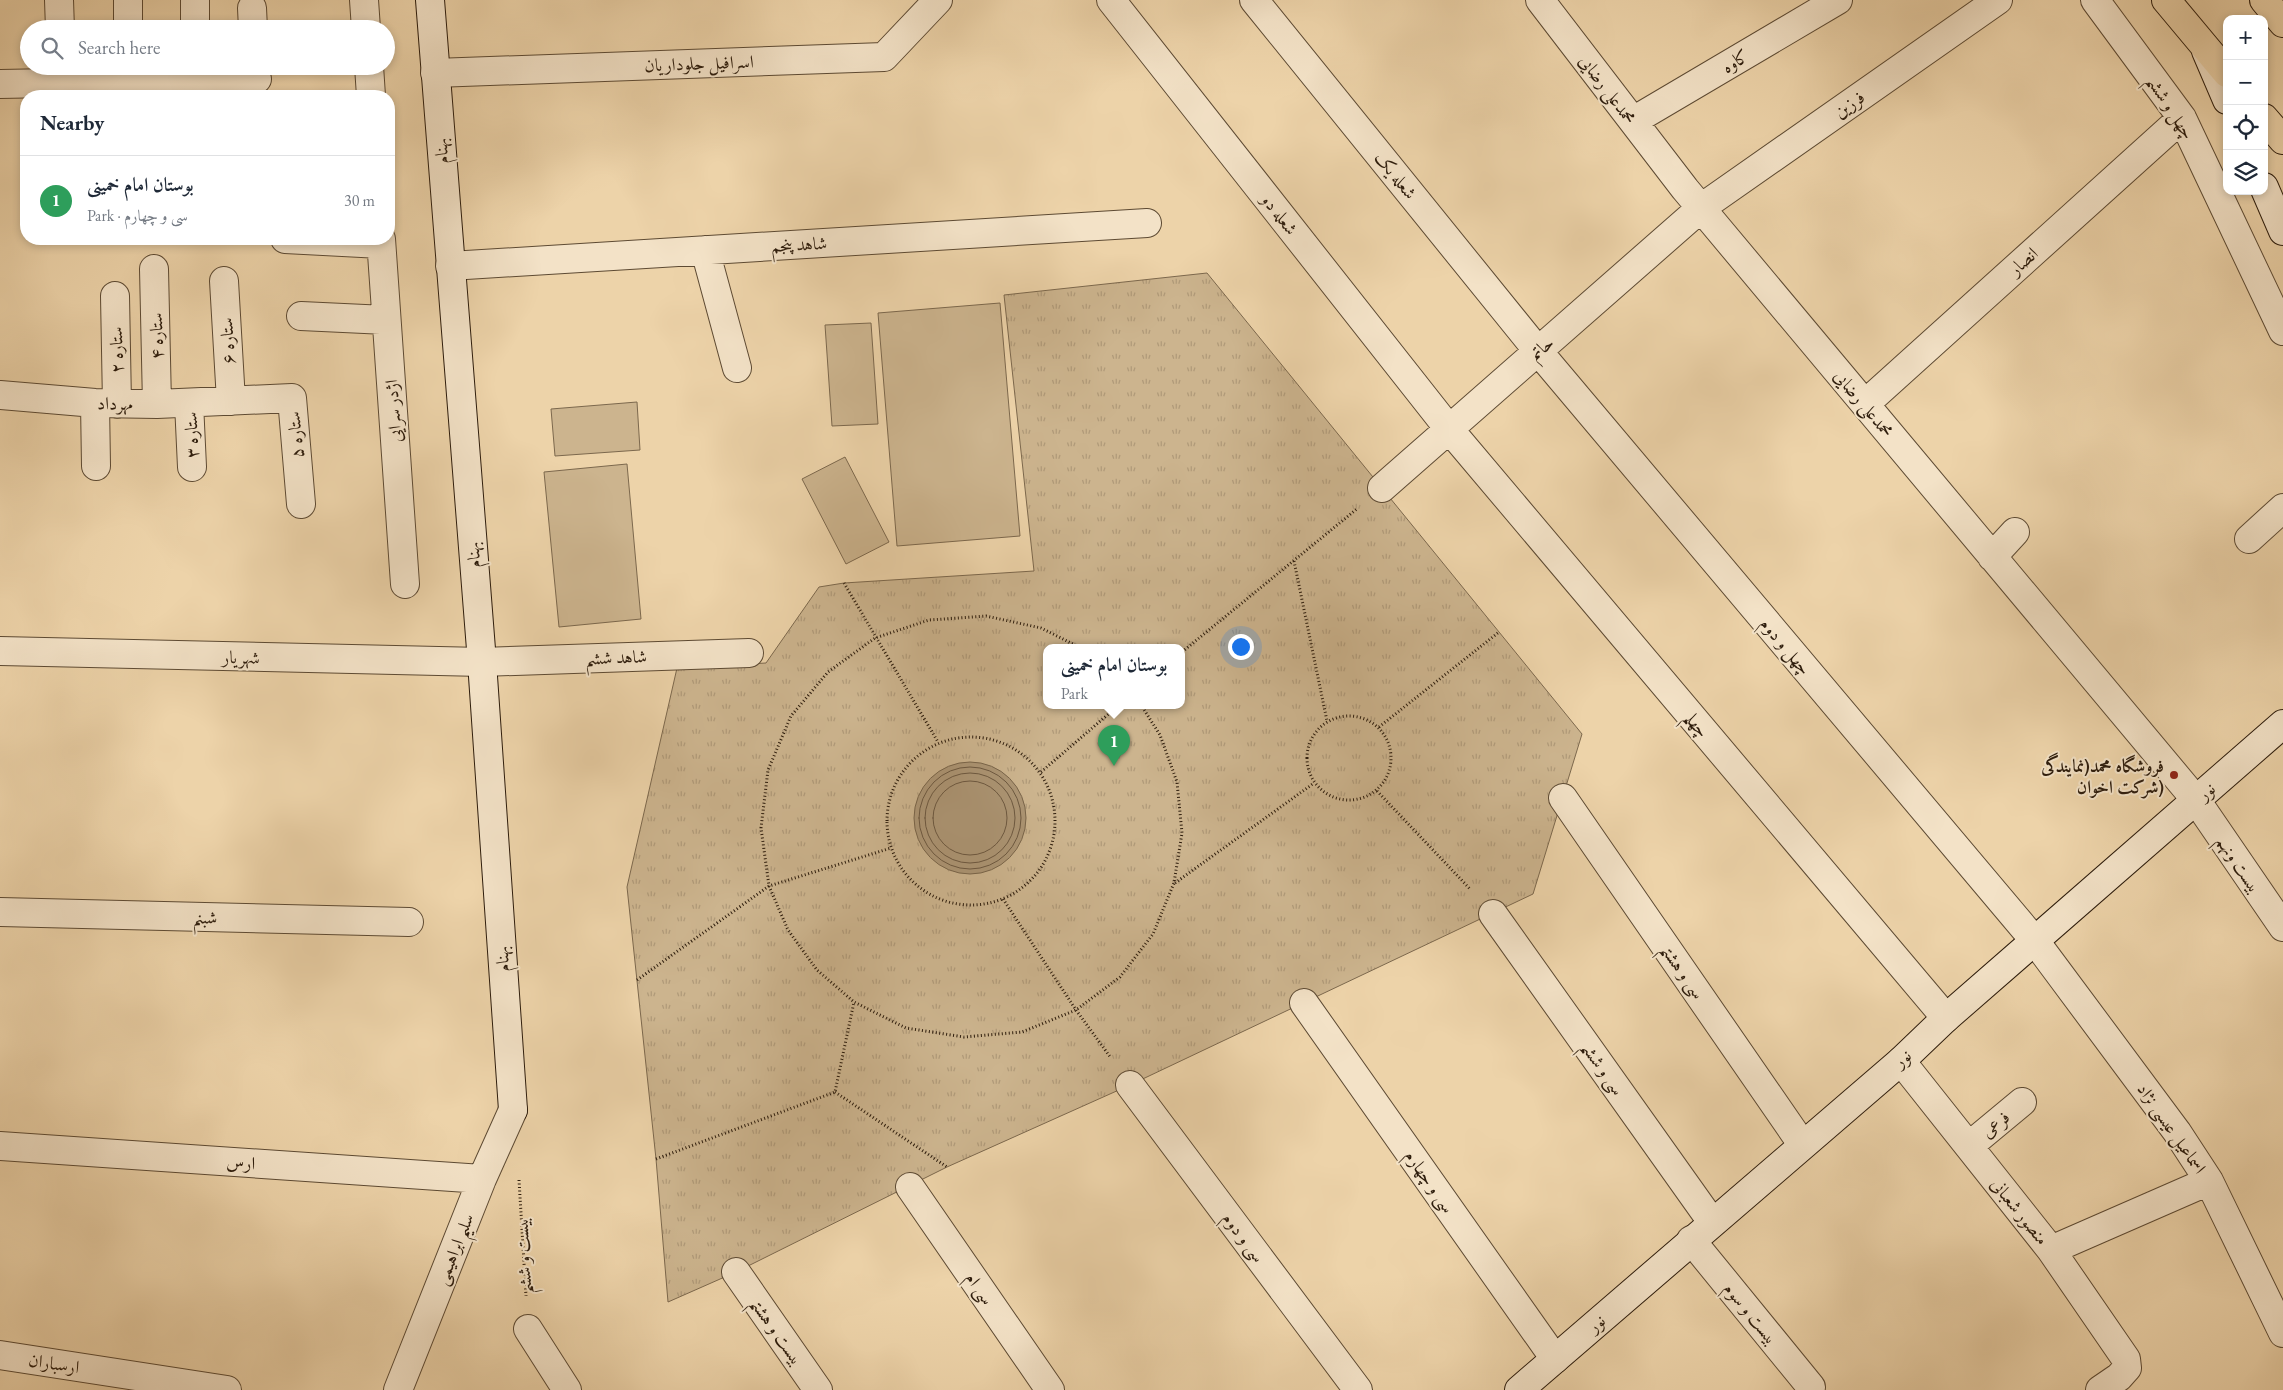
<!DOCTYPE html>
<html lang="en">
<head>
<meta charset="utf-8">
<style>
  body { margin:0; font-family:"EB Garamond",Amiri,serif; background:#f6f6f7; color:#1f2937 }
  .controls { position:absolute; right:15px; top:15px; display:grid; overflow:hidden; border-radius:10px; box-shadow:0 2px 8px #0003 }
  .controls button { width:45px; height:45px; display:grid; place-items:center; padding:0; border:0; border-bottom:1px solid #e0e1e3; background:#fff; color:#1f2937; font:25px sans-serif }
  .you { position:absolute; left:1240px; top:646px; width:18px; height:18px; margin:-12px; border:4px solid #fff; border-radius:50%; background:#1a73e8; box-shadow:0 0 0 8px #1a73e833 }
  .badge { display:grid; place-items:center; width:32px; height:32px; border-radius:50%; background:#8f2418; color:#fff; font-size:16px; font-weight:700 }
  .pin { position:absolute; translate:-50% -41px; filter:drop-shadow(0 1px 2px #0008) }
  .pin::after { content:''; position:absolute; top:26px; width:18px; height:15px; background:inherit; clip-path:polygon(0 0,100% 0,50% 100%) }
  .popup { position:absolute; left:1043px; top:644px; width:142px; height:65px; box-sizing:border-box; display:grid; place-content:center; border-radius:10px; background:#fff; filter:drop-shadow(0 1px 4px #0005); font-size:16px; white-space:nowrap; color:#747a83 }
  .popup b { font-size:19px; color:#1f2937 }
  .popup::after { content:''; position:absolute; left:50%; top:100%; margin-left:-10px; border:10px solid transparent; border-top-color:#fff }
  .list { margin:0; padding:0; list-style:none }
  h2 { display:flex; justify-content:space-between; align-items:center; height:65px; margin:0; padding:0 20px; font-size:21px }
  h2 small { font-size:16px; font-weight:400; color:#747a83 }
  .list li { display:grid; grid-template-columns:32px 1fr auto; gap:15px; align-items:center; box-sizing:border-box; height:90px; padding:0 20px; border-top:1px solid #e0e1e3 }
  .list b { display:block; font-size:19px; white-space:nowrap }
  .list p { margin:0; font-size:16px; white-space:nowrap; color:#747a83 }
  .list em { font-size:16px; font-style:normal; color:#747a83 }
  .icon { flex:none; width:28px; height:28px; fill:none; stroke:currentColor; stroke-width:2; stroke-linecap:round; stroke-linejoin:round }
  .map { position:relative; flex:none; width:2283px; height:1390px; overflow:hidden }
  .search { position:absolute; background:#fff; box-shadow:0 2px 8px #0003; left:20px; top:20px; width:375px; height:55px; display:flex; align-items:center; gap:12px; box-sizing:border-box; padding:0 18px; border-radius:28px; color:#747a83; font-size:19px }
  .panel { position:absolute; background:#fff; box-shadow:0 2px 8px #0003; left:20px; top:90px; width:375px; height:155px; border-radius:20px }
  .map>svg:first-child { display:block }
  .green { fill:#ccb48e; stroke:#7c684d }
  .park { fill:url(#park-tufts); stroke:#7c684d; fill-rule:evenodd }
  .water { fill:#ac9574; stroke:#79654a }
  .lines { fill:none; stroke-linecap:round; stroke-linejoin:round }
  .shore { stroke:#6c5840; stroke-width:1 }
  .street-casing { stroke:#5d4a33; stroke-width:30 }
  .secondary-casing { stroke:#2d1c0c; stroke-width:30 }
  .highway-casing { stroke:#2d1c0c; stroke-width:30 }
  .path { stroke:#2d1c0c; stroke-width:3; stroke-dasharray:1 2.5; stroke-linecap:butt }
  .street { stroke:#f3e2c7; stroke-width:28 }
  .secondary { stroke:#f3e2c7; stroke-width:28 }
  .highway { stroke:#edd3a9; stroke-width:28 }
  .poi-dot { fill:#8f2418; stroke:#f3e2c7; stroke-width:2 }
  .labels { text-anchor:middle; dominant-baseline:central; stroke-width:4; stroke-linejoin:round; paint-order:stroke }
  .street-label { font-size:18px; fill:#2d1c0c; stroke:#f3e2c7 }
  .poi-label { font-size:18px; font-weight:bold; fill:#2d1c0c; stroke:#f3e2c7; text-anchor:end }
</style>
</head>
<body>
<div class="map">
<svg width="2283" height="1390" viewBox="0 0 2283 1390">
  <defs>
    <pattern id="park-tufts" width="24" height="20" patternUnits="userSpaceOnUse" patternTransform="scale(1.25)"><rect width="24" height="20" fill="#ccb48e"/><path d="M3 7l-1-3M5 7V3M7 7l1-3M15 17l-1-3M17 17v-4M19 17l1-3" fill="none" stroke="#b09a79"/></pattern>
  </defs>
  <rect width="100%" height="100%" fill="#edd3a9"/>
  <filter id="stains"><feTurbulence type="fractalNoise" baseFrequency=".004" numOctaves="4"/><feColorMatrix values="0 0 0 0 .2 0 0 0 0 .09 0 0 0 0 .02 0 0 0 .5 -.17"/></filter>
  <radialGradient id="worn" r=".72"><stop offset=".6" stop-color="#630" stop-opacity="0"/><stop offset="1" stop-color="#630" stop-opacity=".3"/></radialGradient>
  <path class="green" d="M1000,303L1020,536L897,546L878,313Z
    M871,323L878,424L832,426L825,325Z
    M637,402L640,450L555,456L551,409Z
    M845,457L889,542L846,564L802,479Z
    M627,464L641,619L559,627L544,472Z"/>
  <path class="park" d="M1207,273L1582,734L1533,894L1130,1085L947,1167L736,1272L668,1302L656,1159L627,887L677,668L766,663L819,587L844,583L1034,571L1004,295ZM1046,647H1182V705H1046Z"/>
  <path class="water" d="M914 818a56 56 0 1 1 112 0a56 56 0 1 1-112 0Z"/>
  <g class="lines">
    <path class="shore" d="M919 818a51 51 0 1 1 102 0a51 51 0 1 1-102 0Z
      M925 818a45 45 0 1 1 90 0a45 45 0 1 1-90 0Z
      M933 818a37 37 0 1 1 74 0a37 37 0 1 1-74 0Z"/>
    <defs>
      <path id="street" d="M59,0L60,29
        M364,0L366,29
        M1111,0L1449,429L1946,1018
        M1254,0L1538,351L2035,941L2177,1132L2209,1181L2283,1333
        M1540,0L1685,189L2196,800L2283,927
        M2095,0L2182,118L2283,331
        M252,8L253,29
        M128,29V0
        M195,29V0
        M369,66L371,96
        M435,73L884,57L938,0
        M0,84L257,79
        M1633,121L1838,0
        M285,239L381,244
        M381,239L405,584
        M705,250L737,368
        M450,266L1147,223
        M154,269L157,404
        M224,281L231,401
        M115,296L117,404
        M301,316L386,320
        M0,395L95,403L157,404L292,398L301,504
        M95,403L96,466
        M189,403L192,467
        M1865,404L2182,118
        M1382,488L1701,208L1998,0
        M2249,539L2283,508
        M1992,557L2015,532
        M0,651L482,662L749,653
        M1563,798L1802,1144
        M0,912L409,922
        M1493,914L1712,1222
        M1304,1003L1555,1359
        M1901,1061L2051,1250L2126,1359L2127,1368L2119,1377L2100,1390
        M1130,1085L1358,1390
        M0,1146L482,1179
        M1969,1146L2022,1102
        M910,1187L1050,1390
        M1691,1240L1811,1387
        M2051,1250L2209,1181
        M736,1272L818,1390
        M528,1329L567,1390
        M0,1355L227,1390
        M398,1390L482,1179L513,1110"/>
      <path id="secondary" d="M430,0L482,662L513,1110
        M2206,51L2227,100
        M2264,187L2283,231
        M1519,1390L1901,1061L1946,1018L2283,724"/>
      <path id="highway" d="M2166,0L2227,73
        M2264,0L2283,23
        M2264,118L2283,140"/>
    </defs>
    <use href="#street" class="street-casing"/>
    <use href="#secondary" class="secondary-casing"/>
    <use href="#highway" class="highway-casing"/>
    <path class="path" d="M1294,561L1327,721
      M844,583L938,742
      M1079,647L1041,628L986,616L929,620L875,638L828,672L791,716L768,770L761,828L769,886L788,930L817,970L854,1002L906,1028L964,1037L1022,1032L1076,1010L1120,977L1153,934L1174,883L1182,833L1177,782L1160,735L1141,705
      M1182,652L1358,508
      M1307 758a42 42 0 1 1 84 0a42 42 0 1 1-84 0Z
      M1379,727L1499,632
      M887 821a84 84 0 1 1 168 0a84 84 0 1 1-168 0Z
      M1041,772L1119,705
      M1377,791L1471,890
      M1175,883L1314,783
      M1003,899L1076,1010L1111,1058
      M637,980L769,886L891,848
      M835,1092L947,1167
      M656,1159L835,1092L854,1002
      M519,1180L526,1296"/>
    <use href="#street" class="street"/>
    <use href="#secondary" class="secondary"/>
    <use href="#highway" class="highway"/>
  </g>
  <circle class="poi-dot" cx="2174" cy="775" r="5"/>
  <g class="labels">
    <g class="street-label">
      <text transform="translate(1735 61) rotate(-31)">کاوه</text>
      <text transform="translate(699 63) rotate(-2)">اسرافیل جلوداریان</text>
      <text transform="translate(1608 89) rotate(53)">محمدعلی رضایی</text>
      <text transform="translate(1849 104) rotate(-35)">فرزین</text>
      <text transform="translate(2171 107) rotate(57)">چهل و ششم</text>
      <text transform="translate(441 151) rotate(-94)">بهنام</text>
      <text transform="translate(1396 175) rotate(51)">شعله یک</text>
      <text transform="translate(1280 214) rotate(52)">شعله دو</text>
      <text transform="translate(799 244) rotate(-3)">شاهد پنجم</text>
      <text transform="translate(2023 261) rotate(-42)">انصار</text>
      <text transform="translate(156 336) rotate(-91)">ستاره ۴</text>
      <text transform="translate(227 341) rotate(-93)">ستاره ۶</text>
      <text transform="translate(1541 348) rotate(-41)">حاتم</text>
      <text transform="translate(116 350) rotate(-91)">ستاره ۲</text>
      <text transform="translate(115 403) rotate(1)">مهرداد</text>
      <text transform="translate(1864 403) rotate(50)">محمدعلی رضایی</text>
      <text transform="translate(393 411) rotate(-94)">اژدر سرایی</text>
      <text transform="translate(191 435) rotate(-92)">ستاره ۳</text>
      <text transform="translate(295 435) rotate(-95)">ستاره ۵</text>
      <text transform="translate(473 555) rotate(-95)">بهنام</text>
      <text transform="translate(1786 646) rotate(50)">چهل و دوم</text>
      <text transform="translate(241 657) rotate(1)">شهریار</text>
      <text transform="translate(616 657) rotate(-2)">شاهد ششم</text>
      <text transform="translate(1697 724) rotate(50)">چهلم</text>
      <text transform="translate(2206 791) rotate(-41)">نور</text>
      <text transform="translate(2239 864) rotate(56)">بیست ونهم</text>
      <text transform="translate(205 917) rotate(1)">شبنم</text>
      <text transform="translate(502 959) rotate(-94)">بهنام</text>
      <text transform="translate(1683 971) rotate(55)">سی و هشتم</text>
      <text transform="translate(1902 1058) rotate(-42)">نور</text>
      <text transform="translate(1603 1068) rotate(55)">سی و ششم</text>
      <text transform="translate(1995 1124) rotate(-40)">فرعی</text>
      <text transform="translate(2172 1128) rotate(55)">اسماعیل عیسی نژاد</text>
      <text transform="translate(241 1162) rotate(4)">ارس</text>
      <text transform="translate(1430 1181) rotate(55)">سی و چهارم</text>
      <text transform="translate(2020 1211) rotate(51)">منصور شعبانی</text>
      <text transform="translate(1244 1237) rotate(53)">سی و دوم</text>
      <text transform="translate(454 1249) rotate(-68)">سلیم ابراهیمی</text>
      <text transform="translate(523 1256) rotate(-93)">بیست و ششم</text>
      <text transform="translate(980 1288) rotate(55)">سی ام</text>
      <text transform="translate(1751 1313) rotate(51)">بیست و سوم</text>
      <text transform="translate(1596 1323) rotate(-41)">نور</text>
      <text transform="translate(777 1331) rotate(55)">بیست و هشتم</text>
      <text transform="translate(54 1363) rotate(9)">ارسباران</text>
    </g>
    <g class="poi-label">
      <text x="2164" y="765">فروشگاه محمد(نمایندگی<tspan x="2164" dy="21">شرکت اخوان)</tspan></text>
    </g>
  </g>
  <rect width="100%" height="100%" filter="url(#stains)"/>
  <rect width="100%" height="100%" fill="url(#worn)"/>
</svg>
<div class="controls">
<button>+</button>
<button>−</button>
<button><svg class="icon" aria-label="locate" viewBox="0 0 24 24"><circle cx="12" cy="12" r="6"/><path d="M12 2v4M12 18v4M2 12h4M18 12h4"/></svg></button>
<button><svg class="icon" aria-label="layers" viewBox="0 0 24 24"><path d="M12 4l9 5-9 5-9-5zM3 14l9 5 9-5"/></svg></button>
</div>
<div class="you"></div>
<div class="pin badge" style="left:1114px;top:766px;background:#2e9e5b">1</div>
<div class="popup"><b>بوستان امام خمینی</b>Park</div>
<div class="search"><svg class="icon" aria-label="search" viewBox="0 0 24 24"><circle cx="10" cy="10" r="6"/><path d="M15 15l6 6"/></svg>Search here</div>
<section class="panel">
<h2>Nearby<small></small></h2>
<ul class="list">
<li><span class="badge" style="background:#2e9e5b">1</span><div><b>بوستان امام خمینی</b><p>Park · سی و چهارم</p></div><em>30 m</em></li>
</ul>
</section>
</div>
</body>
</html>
